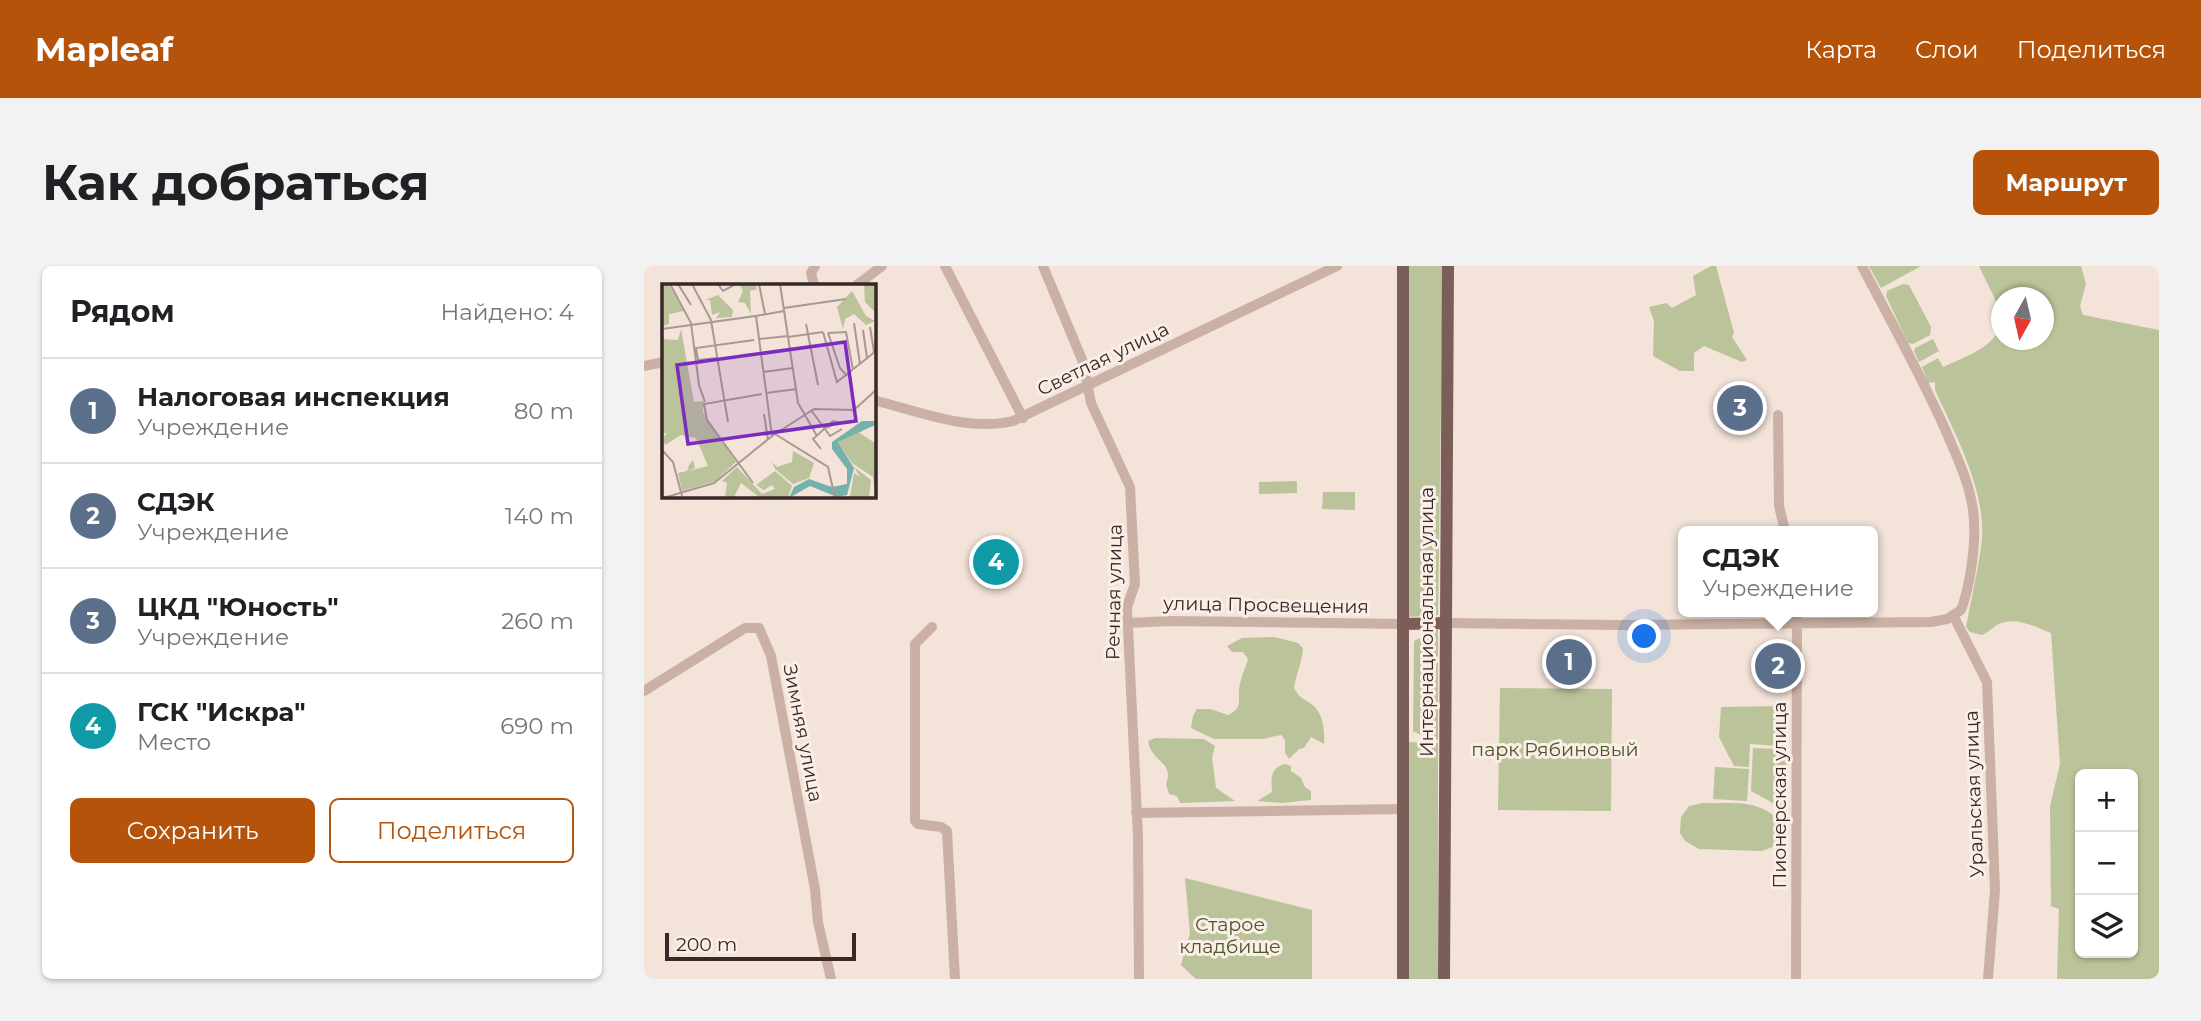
<!DOCTYPE html>
<html lang="ru">
<head>
<meta charset="utf-8">
<style>
  body { margin:0; font-family:Montserrat,sans-serif; background:#f2f2f2; color:#202124 }
  .controls { position:absolute; right:21px; bottom:21px; display:grid; overflow:hidden; border-radius:10px; box-shadow:0 2px 5px #0004 }
  .controls button { width:63px; height:63px; display:grid; place-items:center; padding:0; border:0; border-bottom:2px solid #e0e0e0; background:#fff; color:#202124; font:35px sans-serif }
  .compass { position:absolute; left:1347px; top:21px; width:63px; height:63px; border-radius:50%; background:#fff; box-shadow:0 2px 5px #0004; rotate:188deg }
  .scale { position:absolute; left:21px; bottom:18px; width:191px; box-sizing:border-box; padding-left:7px; border:4px solid #372927; border-top:0; font-size:19px; line-height:24px; white-space:nowrap; color:#372927; -webkit-text-stroke:5px #faeee6; paint-order:stroke }
  .you { position:absolute; left:1001px; top:371px; width:24px; height:24px; margin:-18px; border:5px solid #fff; border-radius:50%; background:#1a73e8; box-shadow:0 0 0 10px #1a73e833 }
  .badge { display:grid; place-items:center; width:46px; height:46px; border-radius:50%; background:#b45309; color:#fff; font-size:23px; font-weight:700 }
  .pin { position:absolute; translate:-50% -50%; border:4px solid #fff; box-shadow:0 2px 7px #0006 }
  .popup { position:absolute; left:1034px; top:260px; width:200px; height:91px; box-sizing:border-box; display:grid; place-content:center; border-radius:10px; background:#fff; filter:drop-shadow(0 2px 5px #0005); font-size:23px; white-space:nowrap; color:#757577 }
  .popup b { font-size:26px; color:#202124 }
  .popup::after { content:''; position:absolute; left:50%; top:100%; margin-left:-14px; border:14px solid transparent; border-top-color:#fff }
  .list { margin:0; padding:0; list-style:none }
  h2 { display:flex; justify-content:space-between; align-items:center; height:91px; margin:0; padding:0 28px; font-size:30px }
  h2 small { font-size:23px; font-weight:400; color:#757577 }
  .list li { display:grid; grid-template-columns:46px 1fr auto; gap:21px; align-items:center; box-sizing:border-box; height:105px; padding:0 28px; border-top:2px solid #e0e0e0 }
  .list b { display:block; font-size:26px; white-space:nowrap }
  .list p { margin:0; font-size:23px; white-space:nowrap; color:#757577 }
  .list em { font-size:23px; font-style:normal; color:#757577 }
  .actions { display:flex; gap:14px; padding:21px 28px }
  .actions a { flex:1; padding:16px 0; border:2px solid #b45309; border-radius:10px; text-align:center; font-size:24px; color:#b45309 }
  .actions .main { background:#b45309; color:#fff }
  .icon { flex:none; width:38px; height:38px; fill:none; stroke:currentColor; stroke-width:2; stroke-linecap:round; stroke-linejoin:round }
  .map { position:relative; flex:none; width:1515px; height:713px; overflow:hidden; border-radius:10px }
  header { display:flex; align-items:center; gap:42px; box-sizing:border-box; height:98px; padding:0 35px; background:#b45309; color:#fff }
  header strong { font-size:33px }
  nav { display:flex; gap:38px; margin-inline-start:auto; font-size:24px }
  .intro { display:flex; align-items:center; justify-content:space-between; box-sizing:border-box; height:168px; padding:0 42px }
  h1 { margin:0; font-size:49px }
  .button { padding:18px 32px; border-radius:10px; background:#b45309; color:#fff; font-size:24px; font-weight:700 }
  main { display:flex; gap:42px; padding:0 42px }
  aside { flex:1; background:#fff; border-radius:10px; box-shadow:0 2px 5px #0004 }
  .map>svg:first-child { display:block }
  .green { fill:#bac399; fill-rule:evenodd }
  .lines { fill:none; stroke-linecap:round; stroke-linejoin:round }
  .minor { stroke:#cbb1a5; stroke-width:10 }
  .major { stroke:#7a5e57; stroke-width:12 }
  .labels { text-anchor:middle; dominant-baseline:central; stroke-width:6; stroke-linejoin:round; paint-order:stroke }
  .street-label { font-size:19px; fill:#372927; stroke:#faeee6 }
  .park-label { font-size:19px; fill:#4c5629; stroke:#faeee6 }
  .inset-road { fill:none; stroke:#a89992; stroke-width:2 }
  .view { fill:#7b2cbf; fill-opacity:0.15; stroke:#7b2cbf; stroke-width:3.5 }
  .inset-edge { fill:none; stroke:#372927; stroke-width:3.5 }
</style>
</head>
<body>
<header>
<strong>Mapleaf</strong>
<nav><a>Карта</a><a>Слои</a><a>Поделиться</a></nav>
</header>
<div class="intro"><h1>Как добраться</h1><a class="button">Маршрут</a></div>
<main>
<aside>
<h2>Рядом<small>Найдено: 4</small></h2>
<ul class="list">
<li><span class="badge" style="background:#5c6f8a">1</span><div><b>Налоговая инспекция</b><p>Учреждение</p></div><em>80 m</em></li>
<li><span class="badge" style="background:#5c6f8a">2</span><div><b>СДЭК</b><p>Учреждение</p></div><em>140 m</em></li>
<li><span class="badge" style="background:#5c6f8a">3</span><div><b>ЦКД &quot;Юность&quot;</b><p>Учреждение</p></div><em>260 m</em></li>
<li><span class="badge" style="background:#0f9aa8">4</span><div><b>ГСК &quot;Искра&quot;</b><p>Место</p></div><em>690 m</em></li>
</ul>
<div class="actions"><a class="main">Сохранить</a><a>Поделиться</a></div>
</aside>
<div class="map">
<svg width="1515" height="713" viewBox="0 0 1515 713">
  <rect width="100%" height="100%" fill="#f3e3d9"/>
  <path class="green" d="M764,0H799L794,349L764,351Z
    M1067,0H1072L1090,67L1088,71L1103,94L1098,96L1060,80L1050,87V105H1036L1009,90L1010,55L1005,41L1022,37L1028,42L1052,29L1049,10Z
    M1225,0H1277L1237,22Z
    M1335,0H1437L1442,18L1436,40L1439,49L1515,64V713H1413L1415,643L1407,640L1406,540L1416,498L1407,367C1392,361 1374,351 1357,357C1351,359 1345,366 1338,369L1326,366L1322,361C1327,334 1333,308 1337,282C1345,229 1312,170 1291,124V116L1284,117L1278,101L1294,92L1299,101C1322,90 1365,77 1355,45C1351,30 1341,14 1335,0ZM1358,32H1400V74H1358ZM1436,508H1489V687H1436Z
    M1259,18L1265,19L1287,61L1286,69L1269,78L1264,77L1242,30L1243,25Z
    M1289,73L1295,85L1275,96L1270,85L1271,82Z
    M653,215V227L615,228V216Z
    M679,226H711V244L678,243Z
    M794,363V474L783,472L769,465L770,375Z
    M630,371L654,377L659,382C659,393 652,408 650,422C655,431 658,432 666,437C679,445 681,464 680,478L667,471L660,482L655,483L645,493L641,487V474L637,469L618,473H570L547,462L549,450L553,443H566L584,449C599,441 594,438 595,424C596,414 601,403 604,393L599,386H588L583,380L598,372Z
    M856,422L968,423L967,545L854,544Z
    M1142,440L1143,547L1139,551L1127,536L1107,525L1109,482L1137,483L1138,480L1106,478L1105,501L1090,500L1075,471L1077,441Z
    M511,472L560,473L571,480L568,492L572,522L591,535L536,537L533,530L525,528L522,518C531,496 507,496 504,475Z
    M762,476L794,477V713H764Z
    M641,498L647,500V505L657,512L661,521L667,525V534L638,537L613,535L628,526C627,512 626,502 641,498Z
    M1071,501L1105,503L1103,535L1069,533Z
    M1059,537C1090,538 1114,532 1137,556L1136,570L1129,581L1118,585L1055,583L1041,575L1036,567L1037,551L1045,540Z
    M541,612L668,644V713H552L537,699L546,667Z"/>
  <g class="lines">
    <path class="minor" d="M301,0L379,152
      M399,0L439,96L447,137L486,221L491,318L483,341L494,570L495,713
      M170,19L167,7L171,0
      M213,19L238,0
      M0,100L19,96
      M229,134C274,145 323,166 369,155L693,0
      M1134,149L1135,240L1141,265
      M1309,349L1343,416L1351,624L1344,713
      M484,357L526,355L761,358
      M801,357L979,359L1287,356L1303,353L1317,344C1327,318 1333,272 1329,244C1325,215 1312,189 1301,163C1276,107 1246,54 1218,0
      M288,361L271,378V555L274,558L297,561L303,565L311,713
      M0,425L101,362H115L127,390L171,623L174,656L187,713
      M492,547L760,543
      M1152,713L1153,346"/>
    <path class="major" d="M759,0V713
      M761,358L801,357
      M800,713L804,0"/>
  </g>
  <g class="labels">
    <g class="street-label">
      <text transform="translate(459 93) rotate(-26)">Светлая улица</text>
      <text transform="translate(470 326) rotate(-89)">Речная улица</text>
      <text transform="translate(622 339) rotate(1)">улица Просвещения</text>
      <text transform="translate(782 356) rotate(-90)">Интернациональная улица</text>
      <text transform="translate(159 467) rotate(79)">Зимняя улица</text>
      <text transform="translate(1330 528) rotate(-92)">Уральская улица</text>
      <text transform="translate(1135 529) rotate(-90)">Пионерская улица</text>
    </g>
    <g class="park-label">
      <text x="911" y="483">парк Рябиновый</text>
      <text x="586" y="658">Старое<tspan x="586" dy="22">кладбище</tspan></text>
    </g>
  </g>
  <g transform="translate(18 18)">
    <rect width="214" height="214" fill="#f3e3d9"/>
    <path d="M0,0H6L22,27L7,30V40L0,42ZM93,0L95,5L88,7L89,30L83,19L76,18L81,7L78,1ZM202,0H213V28L203,18ZM190,7L204,32L213,37L204,41L192,30L183,35L181,45L175,23ZM56,11L71,26L70,33L54,34L58,28L50,31L48,16H43ZM19,45L32,118L42,117L41,128L74,178L53,197L20,207L16,189L25,187L27,181L31,176L33,184L26,187L46,182L34,154L19,151L3,161L1,154L5,149H0V55L16,56ZM196,148L213,159V213L211,193L190,179L176,158ZM131,167L152,179L147,194L131,200L113,185L110,178L115,183L130,178ZM75,183L100,210L113,205L110,201L102,206L94,201L113,187L130,202L126,213H97L79,199L72,213H63L65,199L60,197ZM192,183L209,196L207,213H188L192,189L198,193Z" fill="#bac399"/>
    <path d="M200,137H213V141L176,158L192,184L185,211L175,213L148,202L127,214L132,203L147,195L170,203L185,200V185L170,165V158Z" fill="#77b1ac"/>
    <path class="inset-road" d="M8,0L29,39L37,101L43,118M16,0L29,21M30,0L49,36L66,138M56,0L61,7L74,0M97,0L103,30M118,0L136,119L155,152M122,24L184,15M94,32L122,27M192,39L198,80M144,40L156,101M208,43L212,68M0,45L94,32L110,152L52,199L1,214M201,46L205,74M161,48L175,98L214,67M166,49L184,48L191,86M166,49L178,84L185,92M126,53L161,48M97,55L126,52M55,74L36,76L34,64L92,56M101,88L131,84M104,109L135,105M149,126L168,152L180,145M102,130L106,156M113,150L166,183L173,214M110,152L152,125L192,126L214,106M159,165L151,155L171,137L175,138L165,144M0,166L11,178L20,212M91,199L45,136L42,120L100,110"/>
    <path class="view" d="M183,58L194,137L26,160L15,81Z"/>
    <rect width="214" height="214" class="inset-edge"/>
  </g>
</svg>
<div class="controls">
<button>+</button>
<button>−</button>
<button><svg class="icon" aria-label="layers" viewBox="0 0 24 24"><path d="M12 4l9 5-9 5-9-5zM3 14l9 5 9-5"/></svg></button>
</div>
<svg class="compass" viewBox="-18 -18 36 36"><path d="M0-13l5 13h-10z" fill="#e53935"/><path d="M0 13l5-13h-10z" fill="#757577"/></svg>
<div class="scale">200 m</div>
<div class="you"></div>
<div class="pin badge" style="left:925px;top:396px;background:#5c6f8a">1</div>
<div class="pin badge" style="left:1134px;top:400px;background:#5c6f8a">2</div>
<div class="popup"><b>СДЭК</b>Учреждение</div>
<div class="pin badge" style="left:1096px;top:142px;background:#5c6f8a">3</div>
<div class="pin badge" style="left:352px;top:296px;background:#0f9aa8">4</div>
</div>
</main>
</body>
</html>
